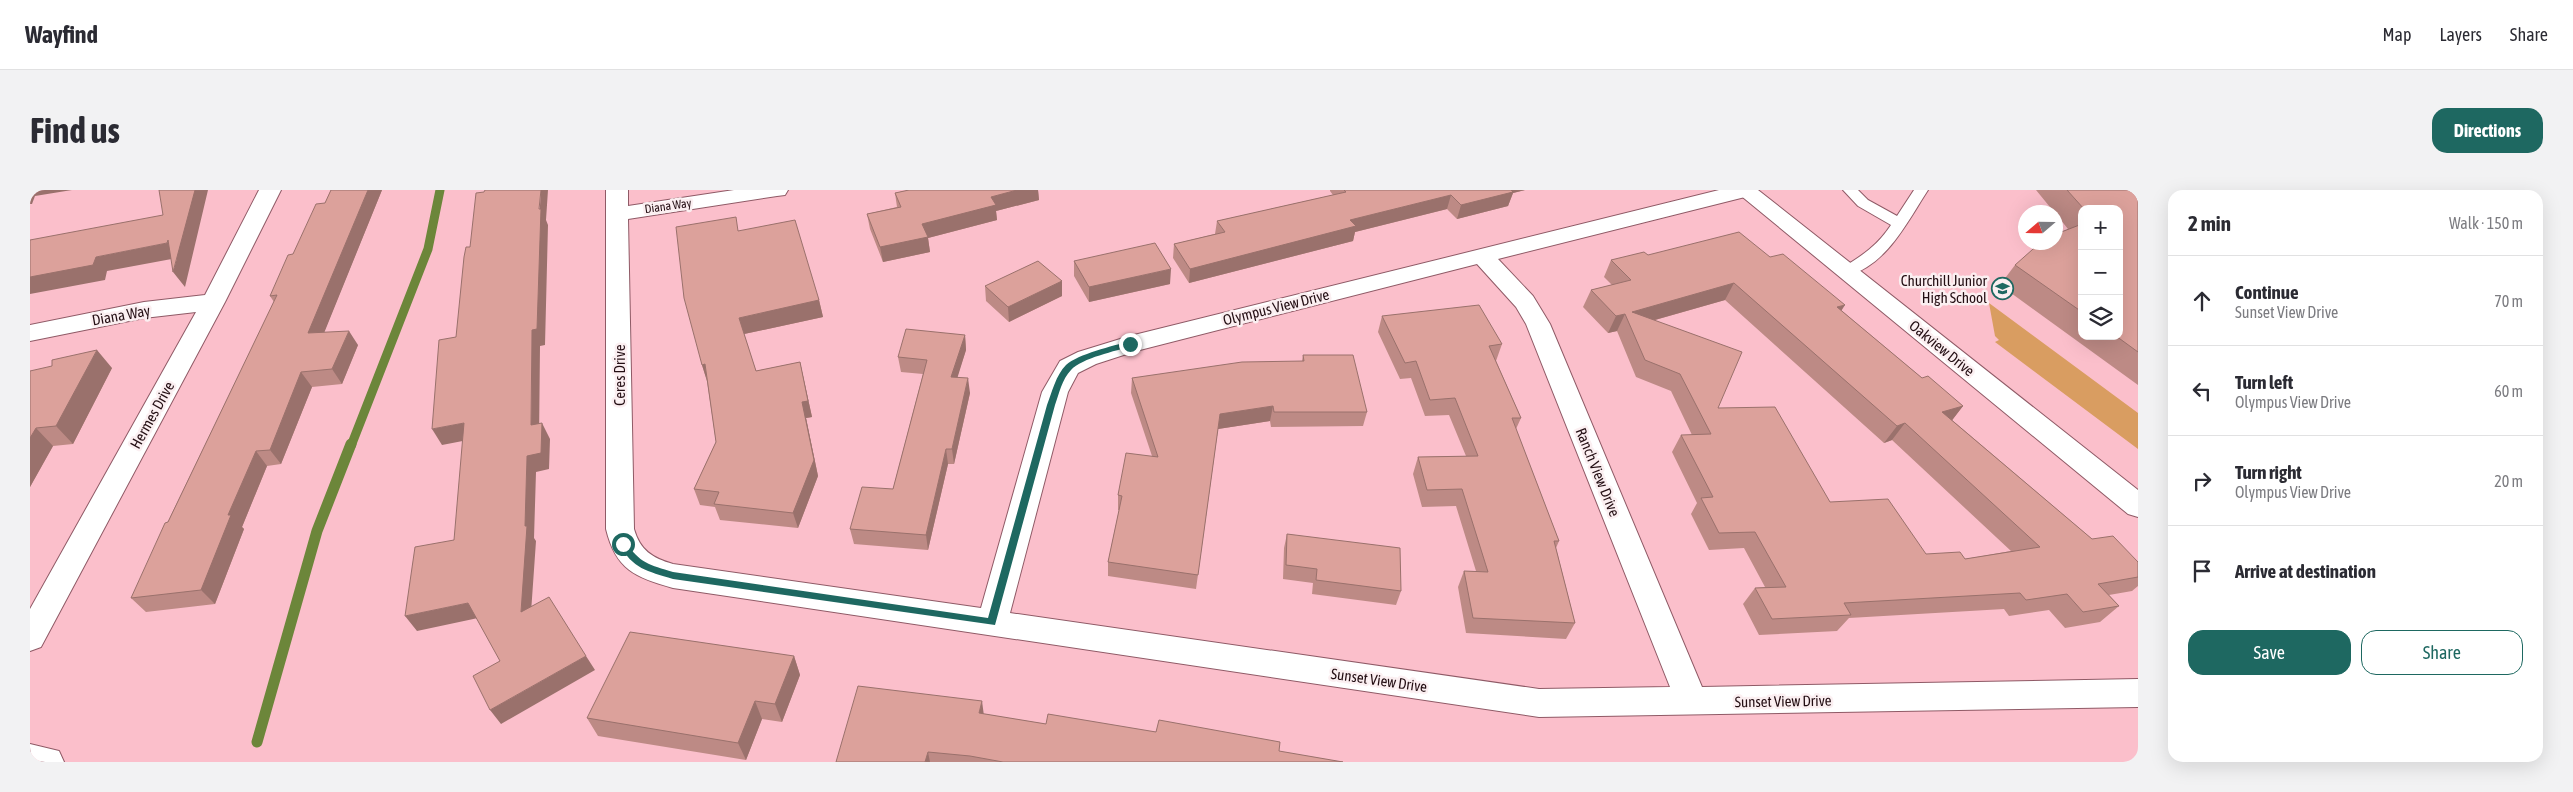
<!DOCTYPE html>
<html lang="en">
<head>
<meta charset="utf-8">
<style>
  body { margin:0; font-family:"Asap Condensed",sans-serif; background:#f2f2f3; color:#2b2b33 }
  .controls { position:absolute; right:15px; top:15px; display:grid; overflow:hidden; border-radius:10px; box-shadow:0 5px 20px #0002 }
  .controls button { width:45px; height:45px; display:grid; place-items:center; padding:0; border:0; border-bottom:1px solid #e1e1e2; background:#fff; color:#2b2b33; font:25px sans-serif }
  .compass { position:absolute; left:1988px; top:15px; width:45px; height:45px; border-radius:50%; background:#fff; box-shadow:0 5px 20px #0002; rotate:250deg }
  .stop { position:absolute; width:15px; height:15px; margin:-11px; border:4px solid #1e6861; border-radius:50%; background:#fff }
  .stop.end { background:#1e6861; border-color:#fff; box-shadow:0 1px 5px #0008 }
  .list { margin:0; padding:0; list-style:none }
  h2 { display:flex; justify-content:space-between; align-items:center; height:65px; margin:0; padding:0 20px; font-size:21px }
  h2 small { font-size:16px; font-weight:400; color:#7c7c81 }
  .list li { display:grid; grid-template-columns:32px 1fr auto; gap:15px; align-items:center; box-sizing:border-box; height:90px; padding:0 20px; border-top:1px solid #e1e1e2 }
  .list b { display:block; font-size:19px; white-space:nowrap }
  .list p { margin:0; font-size:16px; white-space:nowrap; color:#7c7c81 }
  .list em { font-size:16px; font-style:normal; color:#7c7c81 }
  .actions { display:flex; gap:10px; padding:15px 20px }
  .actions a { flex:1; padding:11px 0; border:1px solid #1e6861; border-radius:15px; text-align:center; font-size:18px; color:#1e6861 }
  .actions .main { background:#1e6861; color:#fff }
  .icon { flex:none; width:28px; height:28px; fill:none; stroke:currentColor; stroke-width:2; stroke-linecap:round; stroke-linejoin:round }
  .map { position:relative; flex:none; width:2108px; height:572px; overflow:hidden; border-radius:15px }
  header { display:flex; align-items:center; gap:30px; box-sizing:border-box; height:70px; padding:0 25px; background:#fff; border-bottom:1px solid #e1e1e2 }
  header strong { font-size:24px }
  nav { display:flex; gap:28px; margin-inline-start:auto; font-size:18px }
  .intro { display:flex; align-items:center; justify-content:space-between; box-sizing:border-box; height:120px; padding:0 30px }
  h1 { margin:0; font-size:35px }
  .button { padding:12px 22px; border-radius:15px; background:#1e6861; color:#fff; font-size:18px; font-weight:700 }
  main { display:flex; gap:30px; padding:0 30px }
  aside { flex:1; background:#fff; border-radius:15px; box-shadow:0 5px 20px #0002 }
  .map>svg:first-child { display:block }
  .green { fill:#d99d61 }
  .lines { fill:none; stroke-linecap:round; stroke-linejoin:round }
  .stream-far1 { stroke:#6c863a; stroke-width:9 }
  .stream { stroke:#6c863a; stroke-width:11 }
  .lane-casing { stroke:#8f5a66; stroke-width:2 }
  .street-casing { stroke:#8f5a66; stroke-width:2 }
  .secondary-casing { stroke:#8f5a66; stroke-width:2 }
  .lane { fill:#fff; fill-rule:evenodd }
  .street { fill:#fff; fill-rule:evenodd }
  .secondary { fill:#fff; fill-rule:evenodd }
  .wall { fill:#bd8a85; fill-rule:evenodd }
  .shaded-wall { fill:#9a716c }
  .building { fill:#dca19b; stroke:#9a716c; fill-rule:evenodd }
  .route { fill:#1e6861 }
  .labels { text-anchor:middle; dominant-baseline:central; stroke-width:5; stroke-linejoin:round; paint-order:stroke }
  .far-street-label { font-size:12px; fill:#230e13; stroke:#fbeff1 }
  .poi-label { font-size:15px; fill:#230e13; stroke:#fbeff1; text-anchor:end }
  .street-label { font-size:15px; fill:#230e13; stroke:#fbeff1 }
</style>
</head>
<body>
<header>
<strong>Wayfind</strong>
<nav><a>Map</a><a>Layers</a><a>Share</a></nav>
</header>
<div class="intro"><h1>Find us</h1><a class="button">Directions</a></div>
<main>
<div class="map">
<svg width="2108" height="572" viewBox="0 0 2108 572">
  <rect width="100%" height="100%" fill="#fbbfcb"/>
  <path class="green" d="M1959,113L2108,223V259L1965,152L1969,150L1965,146Z"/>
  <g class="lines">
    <path class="stream-far1" d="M321,256L398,59L410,0"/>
    <path class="stream" d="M227,552L287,341L321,254"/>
    <defs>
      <path id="lane" d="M1813,0H1828L1838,10L1867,26L1884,0H1898C1877,32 1857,75 1817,86L1810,81L1812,78C1832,66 1848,55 1861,35L1828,16Z"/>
      <path id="street" d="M229,0H251L195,112L11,457L0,461V419L166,122L114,128L0,151V135L114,112L175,105Z
        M576,0H598V16L704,0H758L755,5L747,6L598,29L604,339C610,360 622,368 643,374L951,418L1012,202L1030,171L1048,162L1100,146L1689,0H1726L1723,5L1468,69L1503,106L1520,134L1672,497L2108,489V517L1509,527L643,398C605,387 586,380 576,339ZM1447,74L1486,117L1496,134L1640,497L1509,499L980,423L1038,202L1048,183L1066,174L1106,161Z"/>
      <path id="secondary" d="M1704,0H1728L2108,300V327L2098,324Z
        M0,554L29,561L34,572H0Z"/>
    </defs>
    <use href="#lane" class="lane-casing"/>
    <use href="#street" class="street-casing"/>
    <use href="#secondary" class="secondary-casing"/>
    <use href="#lane" class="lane"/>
    <use href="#street" class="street"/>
    <use href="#secondary" class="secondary"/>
  </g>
  <path class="wall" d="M301,0H352L294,142L328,155L312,194L282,197L251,274L237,276L212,337L214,339L185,414L116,422L101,408L244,112L240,106L263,64L295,13Z
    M879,0H1008L1009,10L966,21L967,30L898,48L900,62L853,72L840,39L837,24L867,17L865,3Z
    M1300,0H1495L1483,3L1478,16L1427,29L1417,19L1325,42L1323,51L1159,93L1143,68L1144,54L1185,44L1187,31L1303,5L1300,1Z
    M2006,0H2108V195L1970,95L1985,75L2038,39L2026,24V22H2024ZM2052,19H2089V146H2052Z
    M710,41L789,110L793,127L714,144L726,181L770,172L782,227L776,228L788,286L768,338L690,330L685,317L670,315L664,299L686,252L677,191L672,175Z
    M1618,65L1740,67L1812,121L1892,188L1933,216L1922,230L2062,349L2108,372V396L2102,401L2079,405L2089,416L2070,432L2035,438L2019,420L1979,426L1974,419L1819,428L1807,441L1729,445L1713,414L1725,398L1735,397L1714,358L1679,360L1661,324L1667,313L1642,262L1651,245H1662L1641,201L1606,187L1587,141L1578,143L1553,117L1561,100L1582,95L1574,87L1581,70ZM1695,110L1854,253L1862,250L1981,361L1935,369L1896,364L1800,312L1688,218L1625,130Z
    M1044,71L1140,94L1059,112L1044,86Z
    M1032,91V106L979,132L956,111L955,96Z
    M1352,126L1472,154L1466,171L1491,228L1486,239L1529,351L1526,358L1545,433L1536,449L1436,443L1428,397L1434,381H1446L1426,316L1392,317L1383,284L1388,267L1436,266L1419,225L1395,226L1381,188L1370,189L1348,142Z
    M935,145L936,160L927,187L940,203L924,274H918L898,360L824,354L820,339L863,299L893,184L871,182L868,167Z
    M1273,165L1337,222L1333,236L1241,237L1240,231L1188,239L1166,399L1078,386V372L1089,320H1088V305L1122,266L1101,203L1102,188L1272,171Z
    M82,178L43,254L23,256L0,297V181Z
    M1257,344L1371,401L1366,415L1282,404L1283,393L1253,389L1254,358Z
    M764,466L770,485L752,532L732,529L716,570L568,546L557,528Z
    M954,524L1016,534L1126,542L1313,572H806Z"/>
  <path class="shaded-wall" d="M0,0H42L5,6L2,14H0Z
    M165,0H178L155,97L143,82L147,68L77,81L75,90L0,104V87L66,67L137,53Z
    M338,0H352L288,158L278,143Z
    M511,0H518L516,30L518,35L515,155L510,156L509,251L501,235L502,140Z
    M987,0H1008L1009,10L966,21L967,30L898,48L900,62L853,72L850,57L892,34L961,7Z
    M1469,0H1495L1483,3L1478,16L1427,29L1431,15Z
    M1421,5L1417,19L1325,42L1323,51L1159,93L1160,79L1320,30Z
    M1141,79L1140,94L1059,112V97Z
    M1032,91V106L979,132L978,117Z
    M1704,93L1695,110L1600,137L1602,122Z
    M789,110L793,127L714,144L709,128Z
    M1815,115L1804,132L1807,117Z
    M1595,124L1587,141L1578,143L1586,126Z
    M319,141L328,155L312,194L302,179Z
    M935,145L936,160L923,202L921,187Z
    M67,160L82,178L43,254L26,236Z
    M770,172L782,227L776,228L788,286L768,338L763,323L772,212Z
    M675,174L677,191L672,175Z
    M271,182L282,197L251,274L240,260Z
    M938,188L940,203L924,274L922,259Z
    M1243,216L1240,231L1188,239L1166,399L1190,224Z
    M1933,216L1920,233L1912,222Z
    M434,233L443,249L412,255L402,239Z
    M512,233L520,249L519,279L506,282L504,348L506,351L500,437L491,422L497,266Z
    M1875,233L1862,250L1854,253L1867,236Z
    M6,238L23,256L0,297V248Z
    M916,259L918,274L898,360L896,345Z
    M226,261L237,276L212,337L214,339L185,414L171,400L198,325Z
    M438,413L448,428L387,441L375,426Z
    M556,466L565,480L471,534L460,520Z
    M764,466L770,485L752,532L745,514Z
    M725,511L732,529L716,570L708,553Z
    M952,511L954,526L949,523Z
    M898,562L900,572H895Z"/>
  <path class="building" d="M129,0H165L143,82L138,50L137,53L66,67L63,75L0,87V50L133,25Z
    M301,0H338L278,143L319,141L302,179L271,182L240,260L226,261L198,325H201L171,400L101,408L135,333L138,332L247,105L240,106L258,65L263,64L286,14L295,13Z
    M455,0H511L509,19H511L507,139L502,140L501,235L512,233L511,263L497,266L495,336H497L491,422L519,407L556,466L460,520L443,486L470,471L438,413L375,426L385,357L424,350L434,233L402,239L409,150L426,147L434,67L436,57H440L446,3L454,2Z
    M879,0H987L961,7L966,15L892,34L898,47L850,57L837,24L871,17L865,3Z
    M1314,0H1481L1483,2L1431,15L1421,5L1320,30L1326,36L1160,79L1144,54L1195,42L1187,31L1316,2Z
    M2037,0H2108V162L2086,146H2089V19H2054Z
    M706,27L708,41L765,30L789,110L709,128L726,181L770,172L778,211L772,212L784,270L763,323L684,314L689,302L664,299L686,252L675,174L672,175L654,108L646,37Z
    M2052,34V122L1985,75L2011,52H2026V44Z
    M1709,42L1740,67L1753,64L1815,115L1807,117L1892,188L1898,186L1933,216L1912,222L2062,349L2083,346L2108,372V387L2068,394L2089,416L2053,422L2037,404L1996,410L1990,403L1814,413L1821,425L1742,429L1725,398L1756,397L1725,342L1689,343L1671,308L1683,307L1651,245L1681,244L1650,184L1615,170L1595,124L1586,126L1561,100L1601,90L1581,70L1614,62L1618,65ZM1704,93L1867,236L1875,233L2010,357L1935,369L1930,362L1896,364L1858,309L1800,312L1745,217L1688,218L1712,162L1602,122Z
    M1125,53L1141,79L1059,97L1044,71Z
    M1008,71L1032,91L978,117L955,96Z
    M1449,115L1472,154L1459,156L1491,228H1482L1529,351H1524L1545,433L1443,428L1434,381L1458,382L1432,299L1397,300L1388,267L1448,266L1425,208L1400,210L1386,171L1375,173L1352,126Z
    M876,139L935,145L921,187L938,188L922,259H916L896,345L820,339L832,297L863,299L897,170L868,167Z
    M67,160L26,236L6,238L0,248V181L22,176V170Z
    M1273,165H1323L1337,222H1244L1243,216L1190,224L1168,385L1078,372L1092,306L1088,305L1096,263L1128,267L1102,188L1212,172L1274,171Z
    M1257,344L1370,358L1371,401L1286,390L1287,379L1256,375Z
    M600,442L764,466L745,514L725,511L708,553L557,528Z
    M828,496L952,511L949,523L1016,534L1018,524L1126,542L1129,530L1250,552L1249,561L1313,572H973L940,566L898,562L895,572H806Z"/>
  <path class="route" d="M1100,151L1103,154L1102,156C1086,161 1052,168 1041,180C1032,189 1029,204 1025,215L965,435L643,389C617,381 603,379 589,354L590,352H596C609,373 620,375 643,382L958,428L1017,215C1022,202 1026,185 1036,175C1048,164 1083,156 1100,151Z"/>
  <defs>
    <symbol id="school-ring" viewBox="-11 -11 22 22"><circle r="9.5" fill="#fbeff1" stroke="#1e6861" stroke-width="1.5"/><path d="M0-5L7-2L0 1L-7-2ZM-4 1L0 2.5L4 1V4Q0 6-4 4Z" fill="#1e6861"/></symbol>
  </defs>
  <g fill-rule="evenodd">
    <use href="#school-ring" x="1960" y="86" width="25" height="25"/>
  </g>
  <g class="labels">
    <g class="far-street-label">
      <text transform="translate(638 16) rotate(-8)">Diana Way</text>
    </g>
    <g class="poi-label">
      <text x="1957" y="90">Churchill Junior<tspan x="1957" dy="17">High School</tspan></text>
    </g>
    <g class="street-label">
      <text transform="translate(1246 117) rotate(-14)">Olympus View Drive</text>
      <text transform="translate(91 125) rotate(-10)">Diana Way</text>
      <text transform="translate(1912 158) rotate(39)">Oakview Drive</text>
      <text transform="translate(589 185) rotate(-90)">Ceres Drive</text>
      <text transform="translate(122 225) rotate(-61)">Hermes Drive</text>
      <text transform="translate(1568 282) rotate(68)">Ranch View Drive</text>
      <text transform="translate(1349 490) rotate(8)">Sunset View Drive</text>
      <text transform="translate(1753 511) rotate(-1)">Sunset View Drive</text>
    </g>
  </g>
</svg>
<div class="controls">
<button>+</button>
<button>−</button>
<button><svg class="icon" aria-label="layers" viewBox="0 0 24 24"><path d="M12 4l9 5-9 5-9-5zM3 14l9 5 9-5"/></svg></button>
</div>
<svg class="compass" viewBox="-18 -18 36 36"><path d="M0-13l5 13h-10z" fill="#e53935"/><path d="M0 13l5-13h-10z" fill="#7c7c81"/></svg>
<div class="stop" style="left:593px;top:354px"></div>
<div class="stop end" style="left:1100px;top:154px"></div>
</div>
<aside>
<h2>2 min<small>Walk · 150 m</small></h2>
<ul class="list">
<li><svg class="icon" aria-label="ahead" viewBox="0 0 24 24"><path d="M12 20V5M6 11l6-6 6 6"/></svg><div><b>Continue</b><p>Sunset View Drive</p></div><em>70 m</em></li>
<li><svg class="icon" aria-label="left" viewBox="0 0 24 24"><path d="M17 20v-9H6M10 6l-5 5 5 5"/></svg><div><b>Turn left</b><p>Olympus View Drive</p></div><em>60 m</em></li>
<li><svg class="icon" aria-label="right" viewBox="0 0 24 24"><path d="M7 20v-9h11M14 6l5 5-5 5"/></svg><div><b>Turn right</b><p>Olympus View Drive</p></div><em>20 m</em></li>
<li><svg class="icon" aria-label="arrive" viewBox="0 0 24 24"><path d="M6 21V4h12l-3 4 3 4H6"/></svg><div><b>Arrive at destination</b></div></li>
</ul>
<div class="actions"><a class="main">Save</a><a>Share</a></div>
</aside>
</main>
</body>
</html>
